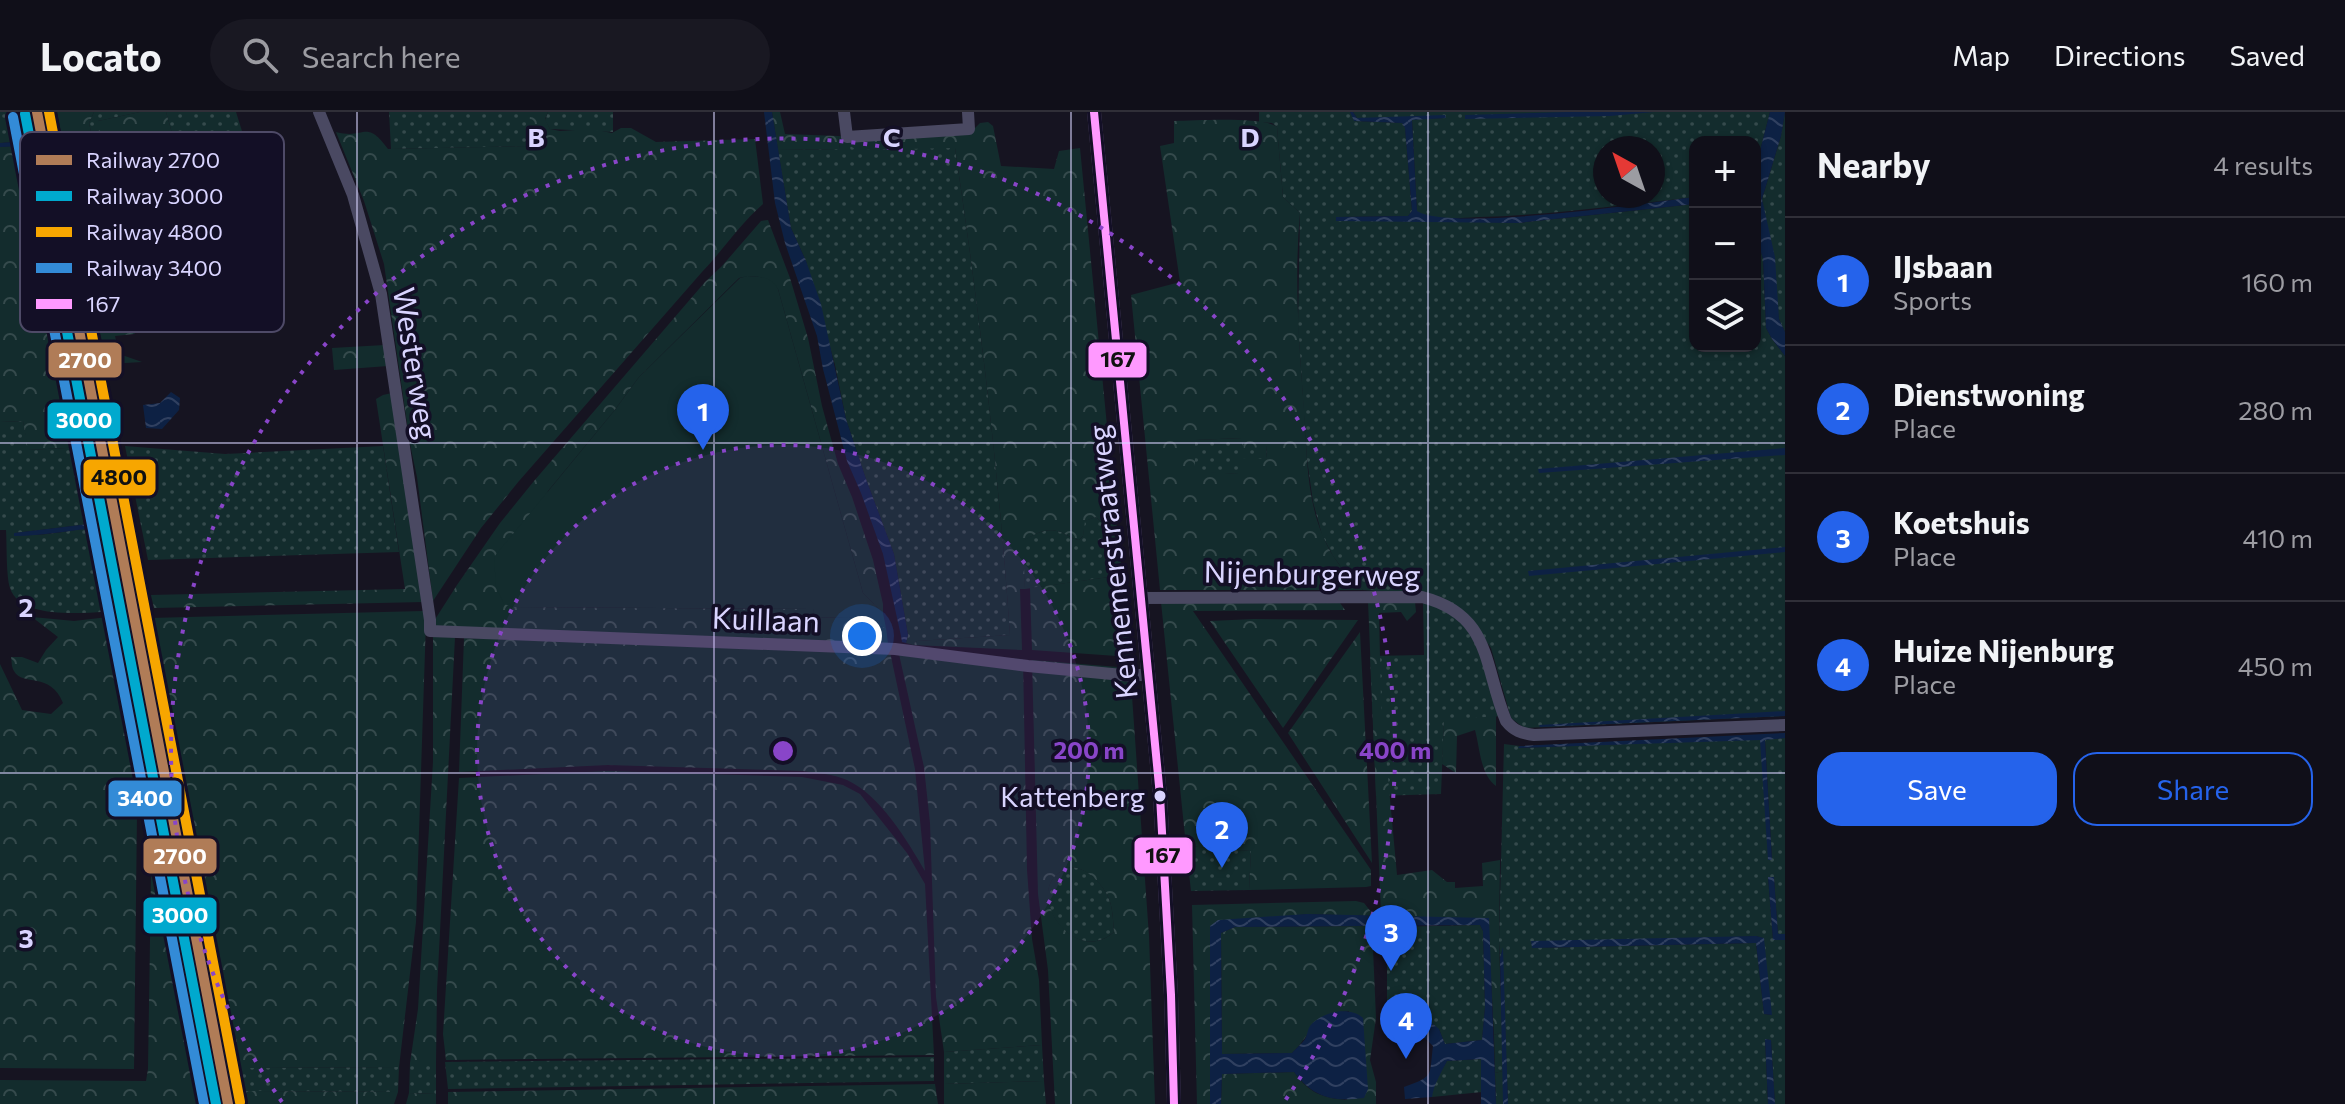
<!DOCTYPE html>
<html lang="en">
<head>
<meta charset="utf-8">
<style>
  body { margin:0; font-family:Commissioner,sans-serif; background:#191822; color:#f1f3f6 }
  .controls { position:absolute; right:24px; top:24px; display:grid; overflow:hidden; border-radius:16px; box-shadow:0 2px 6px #0004 }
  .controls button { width:72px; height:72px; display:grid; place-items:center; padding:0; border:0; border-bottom:2px solid #302f38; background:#100f19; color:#f1f3f6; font:40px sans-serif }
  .compass { position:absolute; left:1593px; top:24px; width:72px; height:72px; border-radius:50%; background:#100f19; box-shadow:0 2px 6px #0004; rotate:320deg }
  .you { position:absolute; left:862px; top:524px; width:28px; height:28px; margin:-20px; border:6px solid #fff; border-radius:50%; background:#1a73e8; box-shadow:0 0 0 12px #1a73e833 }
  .badge { display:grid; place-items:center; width:52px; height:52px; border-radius:50%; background:#2563eb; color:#fff; font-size:26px; font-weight:700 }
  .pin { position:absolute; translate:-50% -66px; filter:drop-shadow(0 2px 4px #0008) }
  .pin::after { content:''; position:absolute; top:42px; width:28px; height:24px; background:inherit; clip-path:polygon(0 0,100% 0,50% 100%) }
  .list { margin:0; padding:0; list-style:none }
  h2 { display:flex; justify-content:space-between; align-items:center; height:104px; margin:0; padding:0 32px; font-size:34px }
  h2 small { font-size:26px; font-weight:400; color:#9c9ca2 }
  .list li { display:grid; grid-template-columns:52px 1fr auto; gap:24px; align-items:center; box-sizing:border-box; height:128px; padding:0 32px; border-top:2px solid #302f38 }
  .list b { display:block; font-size:30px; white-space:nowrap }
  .list p { margin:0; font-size:26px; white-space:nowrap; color:#9c9ca2 }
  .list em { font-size:26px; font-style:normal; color:#9c9ca2 }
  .actions { display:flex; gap:16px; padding:24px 32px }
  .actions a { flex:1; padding:18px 0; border:2px solid #2563eb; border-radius:24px; text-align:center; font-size:28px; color:#2563eb }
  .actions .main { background:#2563eb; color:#fff }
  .icon { flex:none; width:44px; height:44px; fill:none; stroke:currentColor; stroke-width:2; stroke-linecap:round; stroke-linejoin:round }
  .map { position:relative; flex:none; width:1785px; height:992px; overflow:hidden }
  header { display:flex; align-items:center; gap:48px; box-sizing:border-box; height:112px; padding:0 40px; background:#100f19; border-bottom:2px solid #302f38 }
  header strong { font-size:38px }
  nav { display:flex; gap:44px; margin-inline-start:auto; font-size:28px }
  .search { width:560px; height:72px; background:#191822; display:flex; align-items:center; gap:20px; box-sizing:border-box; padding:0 28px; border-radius:44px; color:#9c9ca2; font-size:30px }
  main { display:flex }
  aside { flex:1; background:#100f19 }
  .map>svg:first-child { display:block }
  .grass { fill:url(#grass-dots); fill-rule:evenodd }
  .forest { fill:url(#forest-crowns); fill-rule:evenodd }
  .pitch { fill:#132c2d }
  .water { fill:url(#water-waves) }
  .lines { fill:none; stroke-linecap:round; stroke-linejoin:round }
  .minor { stroke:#4a4962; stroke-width:12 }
  .major { stroke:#5e5373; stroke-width:14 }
  .bus-1-casing { stroke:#130f26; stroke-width:14 }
  .bus-1 { stroke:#f9f; stroke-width:8 }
  .rail-1-casing { stroke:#130f26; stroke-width:16 }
  .rail-2-casing { stroke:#130f26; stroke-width:16 }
  .rail-3-casing { stroke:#130f26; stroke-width:16 }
  .rail-4-casing { stroke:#130f26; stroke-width:16 }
  .rail-1 { stroke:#b07c57; stroke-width:10 }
  .rail-2 { stroke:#00a9ce; stroke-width:10 }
  .rail-3 { stroke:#f7a600; stroke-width:10 }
  .rail-4 { stroke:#338bd7; stroke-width:10 }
  .grid { fill:none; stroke:#d9d4ff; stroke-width:2; stroke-opacity:0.55 }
  .ring { fill:none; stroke:#8945c9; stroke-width:4; stroke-dasharray:4 8 }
  .bus-dot { fill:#d9d4ff; stroke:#130f26; stroke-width:3 }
  .labels { text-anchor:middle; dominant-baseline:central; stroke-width:7; stroke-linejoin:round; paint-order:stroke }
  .bus-label { font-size:28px; fill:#d9d4ff; stroke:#130f26; text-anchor:end }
  .street-label { font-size:30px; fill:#d9d4ff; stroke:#130f26 }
  .key { fill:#130f26; stroke:#4e4a67; stroke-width:2 }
  .key-label { font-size:22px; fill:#d9d4ff }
  .grid-label { font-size:26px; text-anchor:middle; font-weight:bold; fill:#d9d4ff; stroke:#130f26; stroke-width:7; stroke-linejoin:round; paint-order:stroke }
  .centre { fill:#8945c9; stroke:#130f26; stroke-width:4 }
  .ring-label { font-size:24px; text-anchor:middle; font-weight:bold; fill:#8945c9; stroke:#130f26; stroke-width:7; stroke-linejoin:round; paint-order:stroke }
  .line-badge { stroke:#130f26; stroke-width:3 }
  .badge-label { font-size:22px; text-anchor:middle; font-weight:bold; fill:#fff }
  .pale-badge-label { font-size:22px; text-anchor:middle; font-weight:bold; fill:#111 }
</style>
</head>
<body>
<header>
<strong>Locato</strong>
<div class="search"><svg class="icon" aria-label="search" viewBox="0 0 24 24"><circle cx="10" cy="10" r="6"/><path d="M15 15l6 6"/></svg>Search here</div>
<nav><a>Map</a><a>Directions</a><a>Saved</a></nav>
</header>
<main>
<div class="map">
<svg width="1785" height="992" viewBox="0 0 1785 992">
  <defs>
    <pattern id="grass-dots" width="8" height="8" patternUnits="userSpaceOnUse" patternTransform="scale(2)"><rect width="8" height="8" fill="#132c2d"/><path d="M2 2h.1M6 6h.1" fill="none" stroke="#354a4c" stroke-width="1.8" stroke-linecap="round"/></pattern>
    <pattern id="forest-crowns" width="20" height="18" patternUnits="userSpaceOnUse" patternTransform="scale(2)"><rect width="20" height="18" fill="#132c2d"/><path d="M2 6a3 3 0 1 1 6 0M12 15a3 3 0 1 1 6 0" fill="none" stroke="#354a4c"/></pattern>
    <pattern id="water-waves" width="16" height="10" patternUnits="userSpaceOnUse" patternTransform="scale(2)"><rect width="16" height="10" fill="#0d2144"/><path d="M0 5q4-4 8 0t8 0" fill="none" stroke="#304060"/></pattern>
  </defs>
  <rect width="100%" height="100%" fill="#161421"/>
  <path class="grass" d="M0,0H20L25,29L0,31Z
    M94,0H140L98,9L118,20L176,35L166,0H236L261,80L275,187L227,194L189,184L169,200L140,183L114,180L86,157L83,134L90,146L106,129L218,121L232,98L136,113L138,97L112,80L82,46L79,28L92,24L89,11Z
    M389,0H530V34L391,37Z
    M548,0H613V20L550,17L545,8Z
    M1259,0H1350L1355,9L1402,11L1405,15L1412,99L1408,104L1337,105L1518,111L1695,92V234H1755V120L1763,147L1766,216L1772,227L1785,244V604L1524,616L1511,606L1491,536L1472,510L1405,481L1363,478L1350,467L1333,444L1322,423L1313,390L1307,347L1298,213L1300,101L1283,85L1277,15L1272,11L1259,10Z
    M1353,0H1770L1755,58V30H1695V85C1623,93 1551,103 1478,105C1459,106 1434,109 1417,100L1412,7L1445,6H1357ZM1605,36H1653V84H1605Z
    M1785,0V220L1779,207L1762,87L1781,24Z
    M838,24L955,36C979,197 999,360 1010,523L917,529L913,533L906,531L908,523L894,442L866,367L846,307L835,253L806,149L791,116L778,38L840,37Z
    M23,309L29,338L85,335L97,411L15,421L14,423C42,425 70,418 98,415L116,494L129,498C100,499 22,512 10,476C6,463 7,433 6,418H0V310Z
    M1242,326L1267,333L1266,347L1239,362L1195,360V328Z
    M125,334L225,342L383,334L399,440L148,448Z
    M1096,405L1109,417H1117L1119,434L1107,436L1109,465L1025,477L1022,429C1036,422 1045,415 1061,420C1068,423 1071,427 1079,428L1083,424L1084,409Z
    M1423,490L1453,502L1479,532L1501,604L1444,610L1441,682L1376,684L1370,544L1424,543Z
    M1785,626V822L1778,823L1774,765H1768L1773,828H1785V992H1775L1771,928L1765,927L1768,992H1508L1502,839L1500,846L1499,829L1504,632L1520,634L1519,636L1761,627L1769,748L1772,747L1765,627ZM1756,824L1763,826L1771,903L1764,902L1756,831L1533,836Z
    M1186,734L1251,739L1249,778L1191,779Z
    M1071,755C1088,756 1103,772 1109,787C1113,797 1113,809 1114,820C1071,858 1016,771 1071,755Z
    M1480,813L1483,819L1485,895L1482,928L1445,932L1439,917L1399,903L1397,909L1387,901V815Z
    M1502,920L1503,959L1495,961L1494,923Z
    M1042,933L1044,969L944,972V940Z
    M934,945V969L448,977L445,950Z
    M1482,947V980L1432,985V975L1447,949Z
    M410,951H436V982L409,981Z
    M399,955L398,980L243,979L238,956Z"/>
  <path class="forest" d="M57,0H94L89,11L92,24L79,28L82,46L108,52L112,79H143L142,92L138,97L136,113L232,98L218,121L106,129L90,146L83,134Z
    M140,0H166L176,35L127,43L118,20L101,23L98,9Z
    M530,0H548L545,7L550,17L560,19L591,17L612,21L621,16H631L656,30L755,27L763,92C740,112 723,138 702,160L519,369L481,416L433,489L417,365L410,332L384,152L364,89L336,20C366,28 365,6 388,37L529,34Z
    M772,0H780L785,22L838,24L840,37L778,38Z
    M1174,9C1195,9 1262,4 1277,15L1283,85L1300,101C1294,166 1299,232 1304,297C1307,339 1306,385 1323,424C1331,445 1346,463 1363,478H1160L1131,183L1180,170L1160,34L1174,31ZM1242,326L1244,337L1267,334L1266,347L1241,346L1239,362L1195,359V328Z
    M988,10L993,14L1001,54L1054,57L1059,39L1080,36L1117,417H1109L1096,405L1085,409L1083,424L1079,428C1072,427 1068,423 1061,420C1045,415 1036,422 1023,429L1025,477H1020L1022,538L913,533L917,529L1010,523C999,360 979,197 955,36L857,38L850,34L848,29L972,19L980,11Z
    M26,33L85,335L28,338L23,309L0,310V35Z
    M768,108L790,166L808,226L822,294L838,352L852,385L873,448L883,492V501L863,481L778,177C767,165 755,162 739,166L639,265L614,299L548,379L513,495L813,497L815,502L811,506L849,505L886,516L888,532L434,515V509L457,473L500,411L534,369L705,170L722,154L761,109Z
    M86,157L114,180L140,183L169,200L189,183L227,194L262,189L263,205L180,217L151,208L134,222L115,224L119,242L142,250L107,252Z
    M385,233L388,254L334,258L332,236Z
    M392,281L423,490L154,496L151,483L405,477L376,287L383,283Z
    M1119,434L1131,545L1032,538L1030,476L1109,465L1107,436Z
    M1338,488L1345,498L1193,499L1371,758V774L1366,775L1249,778L1251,739L1186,734L1161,490Z
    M1368,489L1415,490L1416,500L1407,509L1401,500L1379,501L1381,590L1397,763L1432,758L1447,770H1455V776L1483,774L1482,751L1500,748L1499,829L1502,920L1494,923L1488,807L1387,805L1381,801Z
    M424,499L426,509L416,810L399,955L238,956L151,506Z
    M117,504L147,691L137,700L134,957L0,956V552L22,598L51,602L63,591C50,559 23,575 14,559C11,554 12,549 11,545H22L38,551L46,538L58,525L32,505L74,509Z
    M1254,507L1358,508L1283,616L1210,509Z
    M1360,520L1372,751L1288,621Z
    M433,524L455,525L437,878L436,951H410L418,897L433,650Z
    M464,526L890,540L915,657L925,759C907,728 880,683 847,668C833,662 817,661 803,659L608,653L459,660Z
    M899,542L1023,547L1027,758L1032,827L1039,868L1042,933L944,940L936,885L930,711L924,655Z
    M1032,548L1130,556L1149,824L1155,992H1055L1048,858L1038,782ZM1071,755C1087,756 1103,772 1109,787C1113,797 1113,809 1114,820C1072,858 1016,771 1071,755Z
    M1496,604V674C1480,662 1480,636 1475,618L1457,624L1456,661L1442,652L1444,609Z
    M608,659L802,665L843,673L860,682L907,741L925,772L934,943L446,948L443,922L459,666Z
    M152,701H161L166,760L217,992H0V968L146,969L148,957Z
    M1356,789L1364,791L1372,801V804L1307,802L1210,814V992H1197L1192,793Z
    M1372,814L1376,906L1370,948L1376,970V992H1221L1222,962L1294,960C1309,981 1322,986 1347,988L1349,899C1310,902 1315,919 1292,941L1222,942L1221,821L1235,815Z
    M1503,959V992H1496L1495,961Z
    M1044,969L1046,992H944V972Z
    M935,972L938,992H448V980Z
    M243,979L398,980L394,992H246Z
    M409,981L436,982V992H406Z"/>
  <path class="pitch" d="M747,164C760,165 771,164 778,177L863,481L883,501L886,516L849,505L810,506V502L814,501L813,497L513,495L504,492L496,475L494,445L614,299L639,265L740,166Z"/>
  <path class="water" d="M20,0H26L77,260L119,494L117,495L98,416C70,418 43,424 14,424V421L97,411L26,34L0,35V31L25,29Z
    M764,0H772L791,116L806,149L821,192L846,307L866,367L894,442L908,523L906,531L902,530L901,524L883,442L861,381L847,349L823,257L817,224L785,131L775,91Z
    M1350,0H1353L1357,6L1445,3L1446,6L1412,8L1417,99C1451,120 1646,91 1695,85V92L1518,111L1336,109V105L1408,104L1412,99L1405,16L1402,11L1354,9Z
    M1567,0H1654L1610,4L1465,7V3Z
    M1770,0H1785L1781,24L1762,87L1775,145L1779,207L1785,220V244L1772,227L1766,216L1763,147L1755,120V58Z
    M171,280L180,286L179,298L162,317L146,316L143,293L160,291Z
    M1785,336V343L1539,361L1538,357Z
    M1785,435V440L1529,464L1528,459Z
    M1785,599V604L1540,615L1539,613Z
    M1785,621V626L1765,628L1772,748H1768L1760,628L1518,636L1520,634Z
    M1768,765H1774L1778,822H1785V828H1773Z
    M1307,802L1489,806L1496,992H1481V947L1447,949C1441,961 1434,972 1432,985L1405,987L1404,975C1435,964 1429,964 1433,934L1422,923L1399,918L1396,914L1399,903L1424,904L1439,917L1445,932L1482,928L1485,895L1483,819L1480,813L1235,815L1221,821L1222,942L1292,941C1296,936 1302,932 1305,927C1308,921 1307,919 1310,914C1321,900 1350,893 1363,906L1368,977L1364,986C1332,990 1314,986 1294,960L1222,962L1221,992H1210V814L1218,808Z
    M1756,824L1764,826L1772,903L1764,902L1756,831L1532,836L1531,829Z
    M1503,835L1508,992H1503L1500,846Z
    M1765,927L1771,928L1775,992H1768Z"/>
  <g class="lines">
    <path class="minor" d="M319,0L353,83L381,182L430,508V519L895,537L1028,554L1133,564L1147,562
      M844,0L847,25L969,17L968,0
      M1141,486L1422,485C1492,503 1483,553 1506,609C1514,619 1521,621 1534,623L1785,613"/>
    <path class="major" d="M1094,0L1160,684L1171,883L1174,992"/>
    <defs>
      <path id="bus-1" d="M1094,0L1160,684L1171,883L1174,992"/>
    </defs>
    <use href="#bus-1" class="bus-1-casing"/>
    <use href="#bus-1" class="bus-1"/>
    <defs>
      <path id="rail-1" d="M37,0L228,992"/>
      <path id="rail-2" d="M25,2L216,992"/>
      <path id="rail-3" d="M49,0L240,990"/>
      <path id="rail-4" d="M13,5L204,992"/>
    </defs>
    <use href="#rail-1" class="rail-1-casing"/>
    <use href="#rail-2" class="rail-2-casing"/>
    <use href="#rail-3" class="rail-3-casing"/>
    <use href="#rail-4" class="rail-4-casing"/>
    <use href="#rail-1" class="rail-1"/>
    <use href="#rail-2" class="rail-2"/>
    <use href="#rail-3" class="rail-3"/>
    <use href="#rail-4" class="rail-4"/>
  </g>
  <path class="grid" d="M357,0V992M714,0V992M1071,0V992M1428,0V992M0,331H1785M0,661H1785"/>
  <circle cx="783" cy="639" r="306" fill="#8945c9" fill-opacity=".12"/>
  <g class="ring">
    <circle cx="783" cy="639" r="306"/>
    <path d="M282 990A612 612 0 1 1 1284 990"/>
  </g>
  <circle class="bus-dot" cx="1160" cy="684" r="7"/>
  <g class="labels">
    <g class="bus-label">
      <text x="1145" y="684">Kattenberg</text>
    </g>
    <g class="street-label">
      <text transform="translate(417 251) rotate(81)">Westerweg</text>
      <text transform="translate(1111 450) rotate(-96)">Kennemerstraatweg</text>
      <text transform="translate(1312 460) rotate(1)">Nijenburgerweg</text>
      <text transform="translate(766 506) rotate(2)">Kuillaan</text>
    </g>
  </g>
  <rect x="20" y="20" width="264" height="200" rx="12" class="key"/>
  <rect x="36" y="43" width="36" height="10" fill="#b07c57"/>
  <rect x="36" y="79" width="36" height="10" fill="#00a9ce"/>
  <rect x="36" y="115" width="36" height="10" fill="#f7a600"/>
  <rect x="36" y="151" width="36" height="10" fill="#338bd7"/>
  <rect x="36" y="187" width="36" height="10" fill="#f9f"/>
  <g class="key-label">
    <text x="86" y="56">Railway 2700</text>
    <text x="86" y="92">Railway 3000</text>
    <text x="86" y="128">Railway 4800</text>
    <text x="86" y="164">Railway 3400</text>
    <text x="86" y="200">167</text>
  </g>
  <g class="grid-label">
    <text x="536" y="35">B</text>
    <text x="892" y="35">C</text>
    <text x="1250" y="35">D</text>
    <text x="26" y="505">2</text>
    <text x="26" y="836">3</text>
  </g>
  <circle cx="783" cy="639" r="12" class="centre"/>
  <g class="ring-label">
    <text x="1089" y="647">200 m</text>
    <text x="1395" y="647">400 m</text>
  </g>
  <g class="line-badge">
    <rect x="1087" y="229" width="61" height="38" rx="8" fill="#f9f"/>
    <rect x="47" y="229" width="76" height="38" rx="8" fill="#b07c57"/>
    <rect x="46" y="289" width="76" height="39" rx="8" fill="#00a9ce"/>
    <rect x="82" y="346" width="75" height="39" rx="8" fill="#f7a600"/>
    <rect x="107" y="667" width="76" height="39" rx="8" fill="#338bd7"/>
    <rect x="1133" y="724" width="61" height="39" rx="8" fill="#f9f"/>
    <rect x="142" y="725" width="76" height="38" rx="8" fill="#b07c57"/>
    <rect x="142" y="784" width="76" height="39" rx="8" fill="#00a9ce"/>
  </g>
  <g class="badge-label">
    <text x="85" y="256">2700</text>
    <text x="84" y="316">3000</text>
    <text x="145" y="694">3400</text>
    <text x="180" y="752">2700</text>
    <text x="180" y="811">3000</text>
  </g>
  <g class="pale-badge-label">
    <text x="1118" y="255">167</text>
    <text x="119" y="373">4800</text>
    <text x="1163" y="751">167</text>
  </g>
</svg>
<div class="controls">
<button>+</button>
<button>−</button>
<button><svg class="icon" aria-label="layers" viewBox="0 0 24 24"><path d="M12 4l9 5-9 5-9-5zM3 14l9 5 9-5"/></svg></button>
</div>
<svg class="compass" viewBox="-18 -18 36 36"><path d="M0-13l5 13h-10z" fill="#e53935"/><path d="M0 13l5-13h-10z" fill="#9c9ca2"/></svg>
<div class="you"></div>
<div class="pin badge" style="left:703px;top:338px">1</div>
<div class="pin badge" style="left:1222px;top:756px">2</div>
<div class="pin badge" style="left:1391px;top:859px">3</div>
<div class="pin badge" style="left:1406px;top:947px">4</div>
</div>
<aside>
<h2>Nearby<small>4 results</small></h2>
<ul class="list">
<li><span class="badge">1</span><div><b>IJsbaan</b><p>Sports</p></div><em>160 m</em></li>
<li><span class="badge">2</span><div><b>Dienstwoning</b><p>Place</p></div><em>280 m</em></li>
<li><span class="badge">3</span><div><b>Koetshuis</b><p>Place</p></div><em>410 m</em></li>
<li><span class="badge">4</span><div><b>Huize Nijenburg</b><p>Place</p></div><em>450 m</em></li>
</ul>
<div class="actions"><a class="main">Save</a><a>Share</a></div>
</aside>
</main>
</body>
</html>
